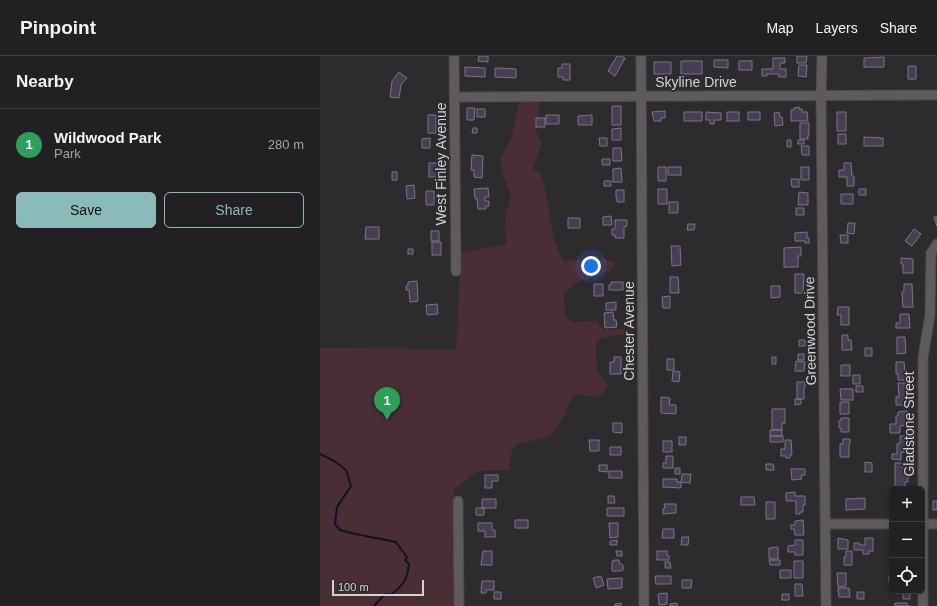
<!DOCTYPE html>
<html lang="en">
<head>
<meta charset="utf-8">
<style>
  body { margin:0; font-family:Helvetica,sans-serif; background:#2a282b; color:#f1f3f6 }
  .controls { position:absolute; right:12px; bottom:12px; display:grid; overflow:hidden; border-radius:6px; box-shadow:0 2px 6px #0003 }
  .controls button { width:36px; height:36px; display:grid; place-items:center; padding:0; border:0; border-bottom:1px solid #3f3e41; background:#222023; color:#f1f3f6; font:20px sans-serif }
  .scale { position:absolute; left:12px; bottom:10px; width:92px; box-sizing:border-box; padding-left:4px; border:2px solid #d3d1d4; border-top:0; font-size:11px; line-height:14px; white-space:nowrap; color:#d3d1d4; -webkit-text-stroke:3px #2e2b2f; paint-order:stroke }
  .you { position:absolute; left:271px; top:210px; width:14px; height:14px; margin:-10px; border:3px solid #fff; border-radius:50%; background:#1a73e8; box-shadow:0 0 0 6px #1a73e833 }
  .badge { display:grid; place-items:center; width:26px; height:26px; border-radius:50%; background:#8bbbb9; color:#fff; font-size:13px; font-weight:700 }
  .pin { position:absolute; translate:-50% -33px; filter:drop-shadow(0 1px 2px #0008) }
  .pin::after { content:''; position:absolute; top:21px; width:14px; height:12px; background:inherit; clip-path:polygon(0 0,100% 0,50% 100%) }
  .list { margin:0; padding:0; list-style:none }
  h2 { display:flex; justify-content:space-between; align-items:center; height:52px; margin:0; padding:0 16px; font-size:17px }
  h2 small { font-size:13px; font-weight:400; color:#a2a3a6 }
  .list li { display:grid; grid-template-columns:26px 1fr auto; gap:12px; align-items:center; box-sizing:border-box; height:72px; padding:0 16px; border-top:1px solid #3f3e41 }
  .list b { display:block; font-size:15px; white-space:nowrap }
  .list p { margin:0; font-size:13px; white-space:nowrap; color:#a2a3a6 }
  .list em { font-size:13px; font-style:normal; color:#a2a3a6 }
  .actions { display:flex; gap:8px; padding:12px 16px }
  .actions a { flex:1; padding:9px 0; border:1px solid #8bbbb9; border-radius:6px; text-align:center; font-size:14px; color:#8bbbb9 }
  .actions .main { background:#8bbbb9; color:#111 }
  .icon { flex:none; width:22px; height:22px; fill:none; stroke:currentColor; stroke-width:2; stroke-linecap:round; stroke-linejoin:round }
  .map { position:relative; flex:none; width:617px; height:550px; overflow:hidden }
  header { display:flex; align-items:center; gap:24px; box-sizing:border-box; height:56px; padding:0 20px; background:#222023; border-bottom:1px solid #3f3e41 }
  header strong { font-size:19px }
  nav { display:flex; gap:22px; margin-inline-start:auto; font-size:14px }
  main { display:flex }
  aside { flex:1; background:#222023 }
  .map>svg:first-child { display:block }
  .green { fill:#492e36 }
  .lines { fill:none; stroke-linecap:round; stroke-linejoin:round }
  .stream { stroke:#131126; stroke-width:2 }
  .building { fill:#473d55; stroke:#7a787d }
  .minor-casing { stroke:#4b494c; stroke-width:11 }
  .minor { stroke:#5e5a5e; stroke-width:9 }
  .labels { text-anchor:middle; dominant-baseline:central; stroke-width:3.5; stroke-linejoin:round; paint-order:stroke }
  .street-label { font-size:14px; fill:#d3d1d4; stroke:#2e2b2f }
</style>
</head>
<body>
<header>
<strong>Pinpoint</strong>
<nav><a>Map</a><a>Layers</a><a>Share</a></nav>
</header>
<main>
<aside>
<h2>Nearby<small></small></h2>
<ul class="list">
<li><span class="badge" style="background:#2e9e5b">1</span><div><b>Wildwood Park</b><p>Park</p></div><em>280 m</em></li>
</ul>
<div class="actions"><a class="main">Save</a><a>Share</a></div>
</aside>
<div class="map">
<svg width="617" height="550" viewBox="0 0 617 550">
  <rect width="100%" height="100%" fill="#2e2b2f"/>
  <path class="green" d="M219,42V59L216,62V76L222,86L213,113L220,116L224,128L234,184L243,205L284,203L295,207L290,215L256,227L244,238L245,261L252,266L276,265L283,274L308,273L311,277L282,282L276,288C276,307 275,315 289,331L278,341L255,338L249,347L245,359L231,380L194,389L190,401L189,414L157,415L134,434V550H0V292L136,293L141,197L186,188L185,161L191,140L182,115L180,103L191,84L200,43Z"/>
  <g class="lines">
    <path class="stream" d="M0,398L14,405L26,414L31,430L17,451L15,468L20,474L31,477L76,486L86,500L87,502L85,504L89,508C87,525 84,528 71,539L65,538L54,550"/>
  </g>
  <path class="building" d="M159,0H168V6L158,5Z
    M297,0H302L305,2L295,20L288,15Z
    M477,0H487L486,7H477Z
    M564,1V11H544V2Z
    M453,2H465V7H460V13H466V21H459V18H447V20H442V13H453Z
    M394,4H408V12L394,11Z
    M361,5H382V18H361Z
    M419,5H432V14H419Z
    M334,6H351V18H334Z
    M242,8H250V24H243V21H238V12H242Z
    M479,9H487L486,21L478,20Z
    M588,10H596V23H588Z
    M145,11L165,12V21L145,20Z
    M175,12L196,13V22L175,21Z
    M79,16L87,22L81,29L79,42L70,41L72,25Z
    M292,50H301V69H292Z
    M479,51V53H482V56H487L488,65H471V54H474V52Z
    M147,52H155L154,64H147Z
    M157,53H165V61H157Z
    M345,55V62H341V65H334L332,56Z
    M364,56H382V65H364Z
    M386,56L401,57V64H394V68H390V64H386Z
    M407,56H419V65H407Z
    M428,56H440V64H428Z
    M459,56L460,61H462L463,69L455,70L454,57Z
    M517,56H526V75H517Z
    M108,59H116V77H108Z
    M226,59H239V68H226Z
    M272,59V69H258V60Z
    M216,62H225V71H216Z
    M480,67H489V79H488V83H480Z
    M153,72H157V77H152Z
    M301,72V84H292V73Z
    M518,78H526V88H518Z
    M544,81L563,82V90H544Z
    M110,82V92H102V83Z
    M279,82H287V90H280Z
    M467,84H471V91H467Z
    M478,84H484V88H478Z
    M481,90H489V99H482Z
    M293,92H301L302,105H293Z
    M152,99L163,100L162,122L154,121V114H151Z
    M282,103H290V109H282Z
    M109,107H118V121H109Z
    M524,107H531L532,120H534V130H527V121H519V114H524Z
    M338,111H346V125H338Z
    M348,111H361V119H348Z
    M481,111H489V124H481Z
    M301,112L302,126H293V113Z
    M72,116H77V124H72Z
    M471,123H479V131H472Z
    M284,125H291V130H284Z
    M94,129L95,142L87,143L86,130Z
    M168,132L169,141H165V145H169V150H166V153H158L157,143H155L154,133Z
    M338,133H347V148H338Z
    M539,133H546V139H539Z
    M296,134H304V146H297V142H296Z
    M106,135H114V149H106Z
    M479,136L488,137V149H478Z
    M521,138H533V148H521Z
    M349,146H358V157H349Z
    M476,152H484V159H476Z
    M291,160L292,169H283V161Z
    M614,161H617V170Z
    M248,162H260V172H248Z
    M295,164H307V170L304,171V182H295V179H292V173H295Z
    M528,167H535L534,178L527,177Z
    M368,168H375L374,174H367Z
    M46,171H59V183H45Z
    M594,173L601,178L592,190L585,185Z
    M111,175H119V185H111Z
    M487,176V182H489V187H485V185H475V177Z
    M520,179H528V187H521Z
    M112,186H121V199H112Z
    M351,190H360L361,209L352,210Z
    M481,191V200H478V211H464V192Z
    M88,193H93V198H88Z
    M581,202L593,203V217H583V208H581Z
    M475,218H484L483,237H475Z
    M350,221H358L359,237H350Z
    M97,225L98,245L90,246L89,234H86V230H88V226Z
    M291,226H303V234H289V229H291Z
    M274,228H283V240H274Z
    M584,228H592L593,251H583L582,236L584,234Z
    M451,230H460V241L451,242Z
    M350,240V252H343L342,241Z
    M296,246V254H286V247Z
    M117,248L118,258L107,259L106,249Z
    M518,251H529V269H521V259H517Z
    M293,256L294,264H296L297,271L285,272L284,257Z
    M580,258H589L590,272H576V267H580Z
    M522,279H528V284H531L532,294H522Z
    M577,281H585L586,297L577,298Z
    M479,284H485V290H479Z
    M545,292H552V300H545Z
    M478,298H484V304H478Z
    M294,301H301V318H290V306H294Z
    M452,301H456V308H452Z
    M347,303H354V314H347Z
    M476,305L485,306L484,315H475Z
    M576,306H584L586,324H578V318H576Z
    M521,309H530V320H521Z
    M353,315L360,316L359,326L352,325Z
    M533,319H540V328H533Z
    M477,326H485V332H484V343H477Z
    M578,327H586L587,339H584V349H576V341H579Z
    M536,330H543V336H536Z
    M520,333H533V344H521Z
    M341,341L350,342L349,349H356V358L341,357Z
    M475,343H481V348L475,349Z
    M520,346H529V358H520Z
    M452,353H465V367H462V374H452Z
    M587,355V360H588L587,369L580,370V377H570V368H576V360H578V356Z
    M521,362H529V376H521V372H519V365H521Z
    M293,367H302V377L293,376Z
    M450,374H462V380H450Z
    M450,380H463V386H450Z
    M580,380H587V386H589V391H587V396H581V404L572,403V398H577V388L580,387Z
    M359,381H366V389H359Z
    M523,383H530V388H529V401H520V388H523Z
    M269,384H279V395H270Z
    M465,384H471L472,399H470V402H466V400H461V393H465Z
    M343,385H352V396H343Z
    M290,391H301V399H290Z
    M346,400H353V412H343V407H346Z
    M545,406L552,407V416H545Z
    M575,407H583L584,418H588V426H585V430L575,431Z
    M446,408H453L454,414H446Z
    M279,409H287V416L279,415Z
    M355,412H360V418H355Z
    M471,413H485V419H481L482,423L472,424Z
    M289,415H302V422H289Z
    M362,418H371L370,427L361,426Z
    M165,419H178V425H172V432H165Z
    M343,423H357V426H361V432L343,431Z
    M475,436V440H485V449H483V456H480V458H476V445H466V437Z
    M288,440H294L295,447H288Z
    M421,441H434L435,449H421Z
    M545,442V453L526,454V443Z
    M162,443H176V452H162Z
    M613,445H617V454H613Z
    M446,446H455V463H446Z
    M344,448H356V457L343,458V453L345,452Z
    M156,452H164V459H156Z
    M287,452H304V460H287Z
    M195,464H208V472H195Z
    M483,464L484,479H475L474,473H471V469H475V465Z
    M158,467H172V474H175V481H165V475H158Z
    M289,467H298V481L290,482Z
    M343,473H354V482H342Z
    M362,481H369L368,489H361Z
    M518,482L528,484V493H518Z
    M545,482H553V495H549V498H543V494H534V487H539V489H545Z
    M297,484V489H290V485Z
    M475,484H483V499H475V496H468V490L475,489Z
    M458,491V503H449V492Z
    M163,495H172V509H161Z
    M296,495H302V500H297Z
    M337,495H347V499L349,500V504H337Z
    M526,495H532V509H524V501H526Z
    M294,504H299V507L303,509V514L301,515H292V505H294Z
    M449,504H460V509H450Z
    M474,505H483V522H474Z
    M345,506H350L351,512H345Z
    M460,514H471V522H460Z
    M517,517H526V530L518,531Z
    M569,519H572V526H569Z
    M281,520L284,529L276,532L273,522Z
    M335,520H351V528H336Z
    M302,522V532L288,533L287,523Z
    M362,524H372L371,532H362Z
    M162,525H174V534H166V537H161Z
    M475,528H482L483,540H475Z
    M518,532H529L530,541H519Z
    M583,535H590V543H583Z
    M174,536H181V543H174Z
    M537,536H544V543H537Z
    M347,537V548L339,549L338,538Z
    M462,538H469V544H462Z
    M301,547V550H295V548Z
    M357,547V550H350V548Z
    M575,547H587V550H590H575Z"/>
  <g class="lines">
    <defs>
      <path id="minor" d="M134,0L136,215
        M321,0L324,550
        M502,0L501,40L506,550
        M135,41L617,39
        M138,445L139,550
        M506,468H572
        M602,468H617
        M603,550V301L610,259L611,197L617,188"/>
    </defs>
    <use href="#minor" class="minor-casing"/>
    <use href="#minor" class="minor"/>
  </g>
  <g class="labels">
    <g class="street-label">
      <text x="376" y="26">Skyline Drive</text>
      <text transform="translate(121 108) rotate(-90)">West Finley Avenue</text>
      <text transform="translate(309 275) rotate(-90)">Chester Avenue</text>
      <text transform="translate(490 275) rotate(-91)">Greenwood Drive</text>
      <text transform="translate(589 368) rotate(-90)">Gladstone Street</text>
    </g>
  </g>
</svg>
<div class="controls">
<button>+</button>
<button>−</button>
<button><svg class="icon" aria-label="locate" viewBox="0 0 24 24"><circle cx="12" cy="12" r="6"/><path d="M12 2v4M12 18v4M2 12h4M18 12h4"/></svg></button>
</div>
<div class="scale">100 m</div>
<div class="you"></div>
<div class="pin badge" style="left:67px;top:364px;background:#2e9e5b">1</div>
</div>
</main>
</body>
</html>
